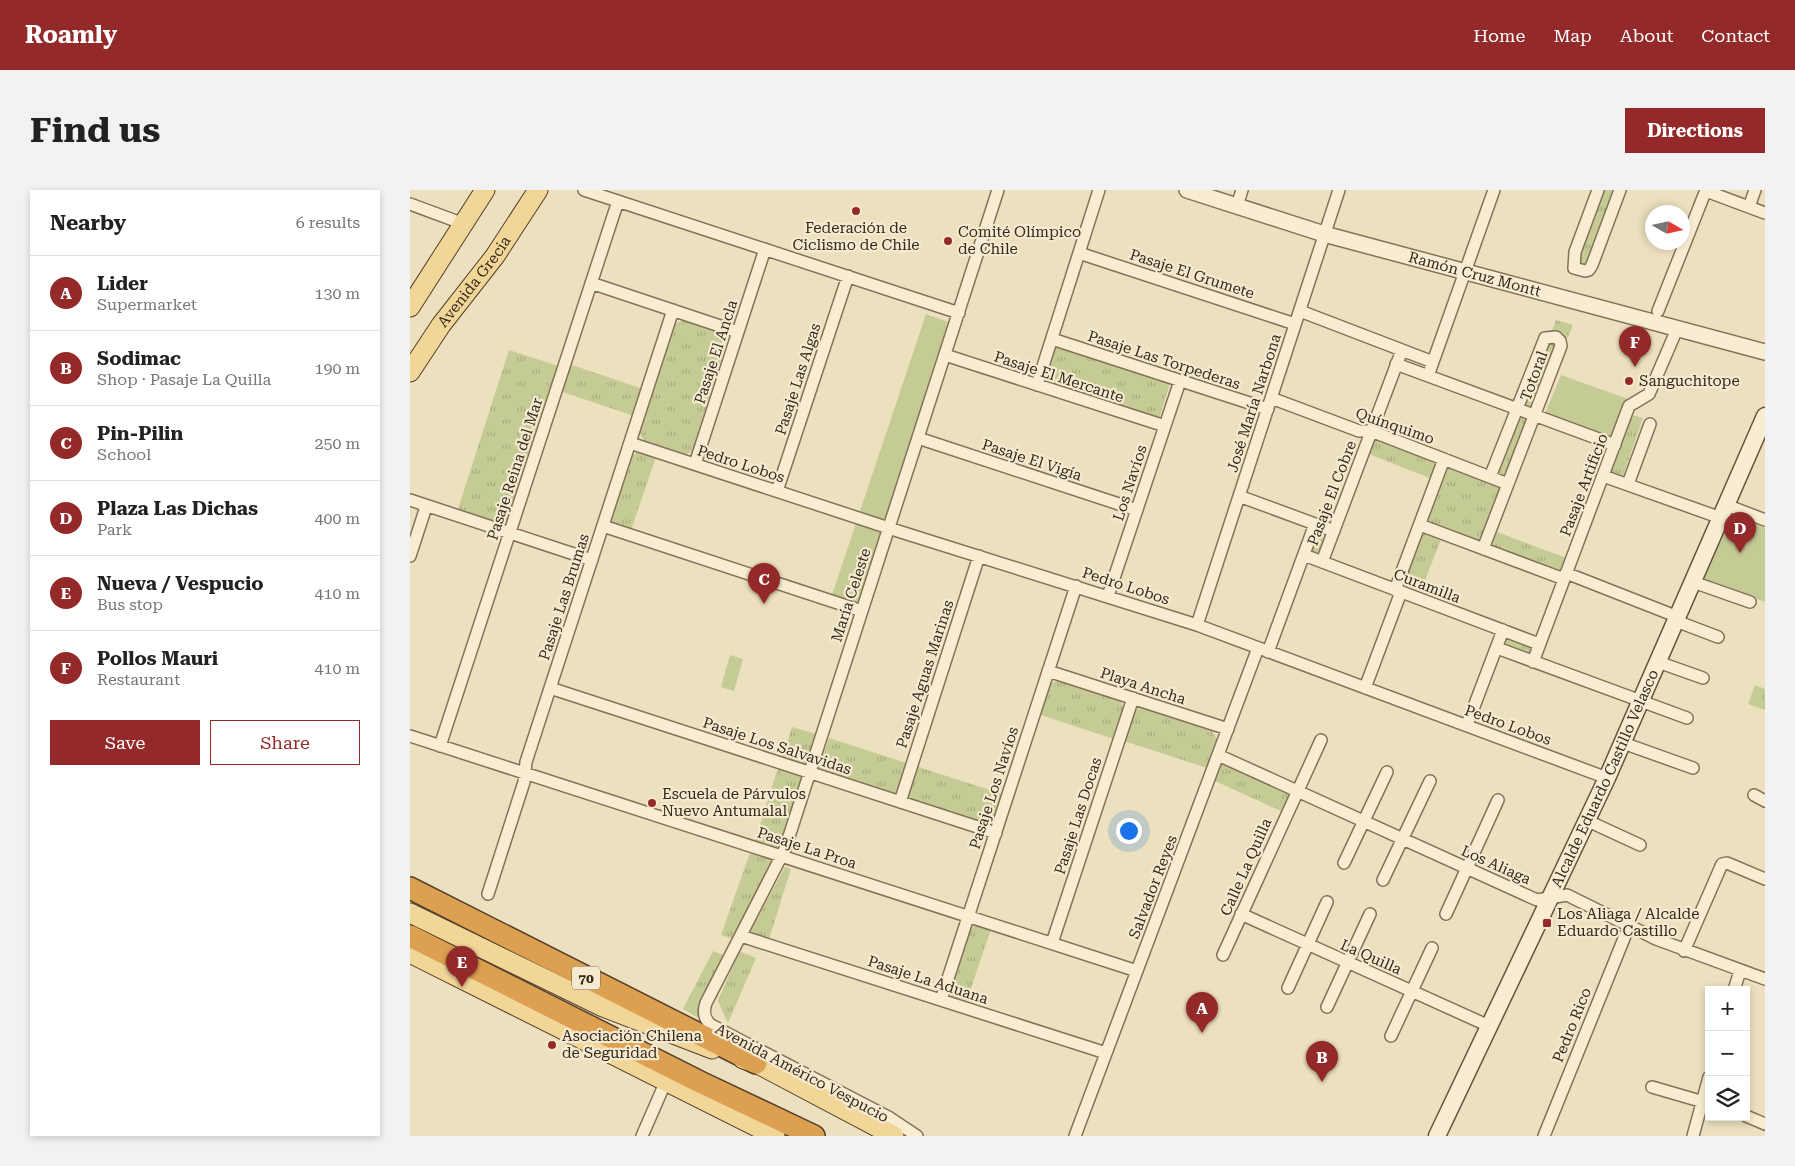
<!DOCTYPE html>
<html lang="en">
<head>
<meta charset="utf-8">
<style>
  body { margin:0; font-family:"Roboto Serif",serif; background:#f2f2f2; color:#222 }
  .controls { position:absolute; right:15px; bottom:15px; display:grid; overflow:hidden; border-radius:0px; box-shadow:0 2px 8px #0003 }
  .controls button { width:45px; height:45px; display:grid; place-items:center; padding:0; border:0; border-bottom:1px solid #e0e0e0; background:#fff; color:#222; font:25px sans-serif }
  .compass { position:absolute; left:1235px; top:15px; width:45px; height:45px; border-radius:50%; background:#fff; box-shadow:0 2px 8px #0003; rotate:99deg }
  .you { position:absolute; left:718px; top:640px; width:18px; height:18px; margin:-12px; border:4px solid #fff; border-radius:50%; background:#1a73e8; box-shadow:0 0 0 8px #1a73e833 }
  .badge { display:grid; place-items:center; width:32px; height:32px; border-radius:50%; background:#942929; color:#fff; font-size:16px; font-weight:700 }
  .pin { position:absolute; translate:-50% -41px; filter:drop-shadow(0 1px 2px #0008) }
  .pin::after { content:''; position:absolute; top:26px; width:18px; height:15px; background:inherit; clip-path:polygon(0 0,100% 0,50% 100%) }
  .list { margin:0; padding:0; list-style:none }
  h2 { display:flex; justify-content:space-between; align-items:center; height:65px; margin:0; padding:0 20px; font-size:21px }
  h2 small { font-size:16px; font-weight:400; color:#767676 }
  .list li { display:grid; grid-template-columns:32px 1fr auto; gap:15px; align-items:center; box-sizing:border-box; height:75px; padding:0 20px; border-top:1px solid #e0e0e0 }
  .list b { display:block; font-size:19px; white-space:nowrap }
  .list p { margin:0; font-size:16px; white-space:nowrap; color:#767676 }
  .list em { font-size:16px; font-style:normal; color:#767676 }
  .actions { display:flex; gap:10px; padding:15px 20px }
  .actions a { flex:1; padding:11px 0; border:1px solid #942929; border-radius:0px; text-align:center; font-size:18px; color:#942929 }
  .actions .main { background:#942929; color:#fff }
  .icon { flex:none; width:28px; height:28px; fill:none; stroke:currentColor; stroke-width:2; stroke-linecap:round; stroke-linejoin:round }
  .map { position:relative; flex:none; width:1355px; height:946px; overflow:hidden; border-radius:0px }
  header { display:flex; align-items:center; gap:30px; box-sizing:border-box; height:70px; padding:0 25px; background:#942929; color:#fff }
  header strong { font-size:24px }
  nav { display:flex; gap:28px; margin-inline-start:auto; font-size:18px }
  .intro { display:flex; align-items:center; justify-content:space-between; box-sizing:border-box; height:120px; padding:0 30px }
  h1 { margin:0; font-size:35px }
  .button { padding:12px 22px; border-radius:0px; background:#942929; color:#fff; font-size:18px; font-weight:700 }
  main { display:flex; gap:30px; padding:0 30px }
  aside { flex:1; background:#fff; border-radius:0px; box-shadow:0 2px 8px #0003 }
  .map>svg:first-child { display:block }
  .grass { fill:url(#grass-tufts) }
  .green { fill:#c4cb94 }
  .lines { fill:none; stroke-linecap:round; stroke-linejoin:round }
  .minor-casing { stroke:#867158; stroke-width:14 }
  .tertiary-casing { stroke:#867158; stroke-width:18 }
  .secondary-casing { stroke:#67523b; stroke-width:19 }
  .primary-casing { stroke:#533f2c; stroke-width:21 }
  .motorway-casing { stroke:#533f2c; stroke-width:24 }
  .minor { stroke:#f8edd2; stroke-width:11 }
  .tertiary { stroke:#f8edd2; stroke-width:15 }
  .secondary { stroke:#f8edd2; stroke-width:16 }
  .primary { stroke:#f1d697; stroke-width:19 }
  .motorway { stroke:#dda050; stroke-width:21 }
  .poi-dot { fill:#942929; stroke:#f5eacf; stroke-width:2 }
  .labels { text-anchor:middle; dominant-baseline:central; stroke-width:4.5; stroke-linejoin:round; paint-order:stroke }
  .shield { fill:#f5eacf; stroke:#6f6352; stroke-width:1 }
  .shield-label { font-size:14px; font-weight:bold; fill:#35291c }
  .poi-label { font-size:15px; fill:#35291c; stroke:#f5eacf; text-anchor:start }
  .street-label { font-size:15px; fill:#35291c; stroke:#f5eacf }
</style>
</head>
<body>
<header>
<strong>Roamly</strong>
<nav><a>Home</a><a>Map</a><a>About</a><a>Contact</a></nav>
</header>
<div class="intro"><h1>Find us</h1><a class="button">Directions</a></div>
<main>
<aside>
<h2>Nearby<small>6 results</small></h2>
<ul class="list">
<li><span class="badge">A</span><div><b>Lider</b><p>Supermarket</p></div><em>130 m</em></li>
<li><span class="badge">B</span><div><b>Sodimac</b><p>Shop · Pasaje La Quilla</p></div><em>190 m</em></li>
<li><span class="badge">C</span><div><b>Pin-Pilin</b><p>School</p></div><em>250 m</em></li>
<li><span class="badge">D</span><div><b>Plaza Las Dichas</b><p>Park</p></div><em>400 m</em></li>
<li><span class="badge">E</span><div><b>Nueva / Vespucio</b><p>Bus stop</p></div><em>410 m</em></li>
<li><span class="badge">F</span><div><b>Pollos Mauri</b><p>Restaurant</p></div><em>410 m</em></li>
</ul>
<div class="actions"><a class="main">Save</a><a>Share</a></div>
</aside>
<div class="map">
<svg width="1355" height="946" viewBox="0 0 1355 946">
  <defs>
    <pattern id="grass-tufts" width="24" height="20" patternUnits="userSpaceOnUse" patternTransform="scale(1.25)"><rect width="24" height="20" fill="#c4cb94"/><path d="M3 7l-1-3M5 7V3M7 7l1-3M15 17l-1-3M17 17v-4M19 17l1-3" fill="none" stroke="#a9ae7f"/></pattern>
  </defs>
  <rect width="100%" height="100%" fill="#ede0bf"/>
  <path class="grass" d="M1191,0H1206L1179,75L1166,71Z
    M273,130L313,143L317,149L283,260L277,265L234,251L230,243L263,135Z
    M1146,130L1163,135L1125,222L1112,217Z
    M645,155L760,193L749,229L633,191Z
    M99,160L148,176L96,338L47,322Z
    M159,174L233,199L224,226L150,201Z
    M1109,224L1127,230L1103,290L1088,283Z
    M1219,224L1233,228L1212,289L1195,283Z
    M965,247L1029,272L1022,289L959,264Z
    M229,261L246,267L221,340L198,333L220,267Z
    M1037,273L1096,296L1073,355L1013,333Z
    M907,340L918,344L910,367L899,364Z
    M1013,342L1031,349L1011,401L994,394Z
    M1087,342L1156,368L1151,382L1081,357Z
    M1096,444L1124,455L1120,468L1092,457Z
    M648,491L710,510L714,519L704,549L631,525L639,494Z
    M1345,495L1355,499V520L1338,514Z
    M731,517L802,541L807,549L797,578L714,551L725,521Z
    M382,537L406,544L395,577L372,569Z
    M419,548L592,604L582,632L575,634L407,581Z
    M812,573L879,603L871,621L803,590Z
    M368,578L393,586L369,662L344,654Z
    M340,663L363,670L324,749L311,745Z
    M375,677L381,679L359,749L339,743Z
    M567,734L581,739L556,813L541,808L540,802L559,739Z
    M303,761L316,766L288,823L290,829L273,819Z
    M329,761L346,768L318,833L308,811Z"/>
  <path class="green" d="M516,124L538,132L450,414L422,405Z
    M1151,185L1218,209L1202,251L1134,226Z
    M1321,326L1355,338V412L1294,389Z
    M320,465L333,469L324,501L311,497Z"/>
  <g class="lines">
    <defs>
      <path id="minor" d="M174,0L549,123
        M1188,0L1165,62L1164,78L1175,81L1179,80L1182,75L1210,0
        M1296,1L1355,23
        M0,14L54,34
        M827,16L832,0
        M1339,17L1345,0
        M669,63L885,134
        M181,93L328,142
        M890,121L1023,172
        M1248,121L1296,0
        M642,149L858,219
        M535,165L755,236
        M986,174L1205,255
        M1018,186L1084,0
        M627,195L689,0
        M861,208L949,241H961L1098,294
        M508,248L727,320
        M220,253L491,342L787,435L1197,588
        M285,274L355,59
        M1193,286L1311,328
        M1218,294L1240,234
        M367,301L438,86
        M829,306L924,341
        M0,310L182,370
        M1316,315L1355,330
        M1010,335L1154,389
        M193,336L452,421
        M1073,359L1151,156L1150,151L1146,147L1135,148L1080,287
        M894,365L1129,454
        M0,366L16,317
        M912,372L992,160
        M1156,383L1268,427
        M1283,392L1340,412
        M985,400L1034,269
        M698,406L770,191
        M1266,431L1308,447
        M787,435L929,0
        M1087,458L1277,528
        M858,462L905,334
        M1123,472L1219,216L1239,204L1267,139
        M1248,472L1293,488
        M638,481L818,539
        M140,498L586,643
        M955,498L991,402
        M1057,535L1093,440
        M0,546L727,781
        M1213,553L1283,578
        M30,556L208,11
        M808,565L1127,710L1157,705L1246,749L1355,789
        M1344,605L1355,611
        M490,612L569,366
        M1178,631L1230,655
        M934,673L977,582
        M973,690L1020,591
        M78,704L114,592L116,572L263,120
        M831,724L1079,836
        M1036,724L1088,610
        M331,746L696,863
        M642,753L723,508
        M1274,761L1312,674L1317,673L1355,689
        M813,765L911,550
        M878,798L917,712
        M1324,800L1330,781
        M531,810L666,396
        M917,817L960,724
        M981,846L1022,758
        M1242,897L1297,913
        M1336,926L1355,934
        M232,946L256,891
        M507,946L480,928L301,835C294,829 293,822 296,813L375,659L588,0
        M665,946L848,458
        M1134,946L1219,736
        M1283,946L1299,887"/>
      <g id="tertiary">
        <path id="s1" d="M777,0L914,44L1355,162"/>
      </g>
      <g id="secondary">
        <path id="s2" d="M1027,946L1197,588L1355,226"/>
      </g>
      <g id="primary">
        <path d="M0,117L75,0"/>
        <path id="s3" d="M0,182L31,135L85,66L128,0"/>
        <path d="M0,723L193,817L302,859"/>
        <path d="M0,763L365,946"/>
        <path d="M333,869L346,873L484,946"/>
      </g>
      <path id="motorway" d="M0,698L346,873
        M0,746L290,892L404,946"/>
    </defs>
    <use href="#minor" class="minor-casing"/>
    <use href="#tertiary" class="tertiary-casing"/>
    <use href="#secondary" class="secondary-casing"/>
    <use href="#primary" class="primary-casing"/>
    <use href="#motorway" class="motorway-casing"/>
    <use href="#minor" class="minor"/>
    <use href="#tertiary" class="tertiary"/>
    <use href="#secondary" class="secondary"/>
    <use href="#primary" class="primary"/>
    <use href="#motorway" class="motorway"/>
  </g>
  <g class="poi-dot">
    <circle cx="446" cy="21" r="5"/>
    <circle cx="538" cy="51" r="5"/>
    <circle cx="1219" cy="191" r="5"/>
    <circle cx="242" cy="613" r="5"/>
    <rect x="1132" y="728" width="10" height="10" rx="2.5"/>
    <circle cx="142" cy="855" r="5"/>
  </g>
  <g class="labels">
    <rect class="shield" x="162" y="776.5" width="28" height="23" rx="4"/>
    <g class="shield-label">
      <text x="176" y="788">70</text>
    </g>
    <g class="poi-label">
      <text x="446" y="38" text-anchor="middle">Federación de<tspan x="446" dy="17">Ciclismo de Chile</tspan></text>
      <text x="548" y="42">Comité Olímpico<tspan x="548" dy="17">de Chile</tspan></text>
      <text x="1229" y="191">Sanguchitope</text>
      <text x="252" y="604">Escuela de Párvulos<tspan x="252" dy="17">Nuevo Antumalal</tspan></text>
      <text x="1147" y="724">Los Aliaga / Alcalde<tspan x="1147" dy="17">Eduardo Castillo</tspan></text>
      <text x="152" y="846">Asociación Chilena<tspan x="152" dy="17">de Seguridad</tspan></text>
    </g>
    <g class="street-label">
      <text transform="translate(782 84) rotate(18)">Pasaje El Grumete</text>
      <text stroke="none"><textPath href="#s1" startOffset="300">Ramón Cruz Montt</textPath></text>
      <text stroke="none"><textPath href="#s3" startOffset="111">Avenida Grecia</textPath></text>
      <text transform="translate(306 162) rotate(-72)">Pasaje El Ancla</text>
      <text transform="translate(754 170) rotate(18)">Pasaje Las Torpederas</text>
      <text transform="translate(1124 186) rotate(-70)">Totoral</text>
      <text transform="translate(649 187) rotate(18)">Pasaje El Mercante</text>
      <text transform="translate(388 189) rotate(-72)">Pasaje Las Algas</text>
      <text transform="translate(844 213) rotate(-72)">José María Narbona</text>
      <text transform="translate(985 236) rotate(19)">Quínquimo</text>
      <text transform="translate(622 270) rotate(18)">Pasaje El Vigía</text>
      <text transform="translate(331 274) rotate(18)">Pedro Lobos</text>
      <text transform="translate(105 279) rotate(-72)">Pasaje Reina del Mar</text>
      <text transform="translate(720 293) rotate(-72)">Los Navíos</text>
      <text transform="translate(1174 295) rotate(-69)">Pasaje Artificio</text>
      <text transform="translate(922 303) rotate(-69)">Pasaje El Cobre</text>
      <text transform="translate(716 396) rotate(18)">Pedro Lobos</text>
      <text transform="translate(1017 396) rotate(21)">Curamilla</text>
      <text transform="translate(441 405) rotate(-72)">María Celeste</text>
      <text transform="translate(154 407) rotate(-72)">Pasaje Las Brumas</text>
      <text transform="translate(515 484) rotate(-72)">Pasaje Aguas Marinas</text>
      <text transform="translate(733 496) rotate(18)">Playa Ancha</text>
      <text transform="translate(1098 535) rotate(20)">Pedro Lobos</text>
      <text transform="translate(367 556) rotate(18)">Pasaje Los Salvavidas</text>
      <text stroke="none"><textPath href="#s2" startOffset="395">Alcalde Eduardo Castillo Velasco</textPath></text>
      <text transform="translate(584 598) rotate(-72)">Pasaje Los Navíos</text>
      <text transform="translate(668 626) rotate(-72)">Pasaje Las Docas</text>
      <text transform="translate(397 658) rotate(18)">Pasaje La Proa</text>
      <text transform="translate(1086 675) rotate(24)">Los Aliaga</text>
      <text transform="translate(836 677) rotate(-66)">Calle La Quilla</text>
      <text transform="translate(743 697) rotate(-69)">Salvador Reyes</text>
      <text transform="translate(961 767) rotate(24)">La Quilla</text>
      <text transform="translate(518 790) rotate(18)">Pasaje La Aduana</text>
      <text transform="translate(1162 835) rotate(-68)">Pedro Rico</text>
      <text transform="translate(392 883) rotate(28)">Avenida Américo Vespucio</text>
    </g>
  </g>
</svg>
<div class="controls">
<button>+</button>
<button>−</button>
<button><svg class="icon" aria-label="layers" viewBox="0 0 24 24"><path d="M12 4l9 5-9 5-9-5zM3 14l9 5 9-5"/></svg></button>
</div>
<svg class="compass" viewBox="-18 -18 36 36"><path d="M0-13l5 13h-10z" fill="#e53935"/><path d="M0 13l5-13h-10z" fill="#767676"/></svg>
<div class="you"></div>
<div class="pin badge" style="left:792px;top:843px">A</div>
<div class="pin badge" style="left:912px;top:892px">B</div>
<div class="pin badge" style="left:354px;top:414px">C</div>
<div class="pin badge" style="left:1330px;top:363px">D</div>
<div class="pin badge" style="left:52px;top:797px">E</div>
<div class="pin badge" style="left:1225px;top:177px">F</div>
</div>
</main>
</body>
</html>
